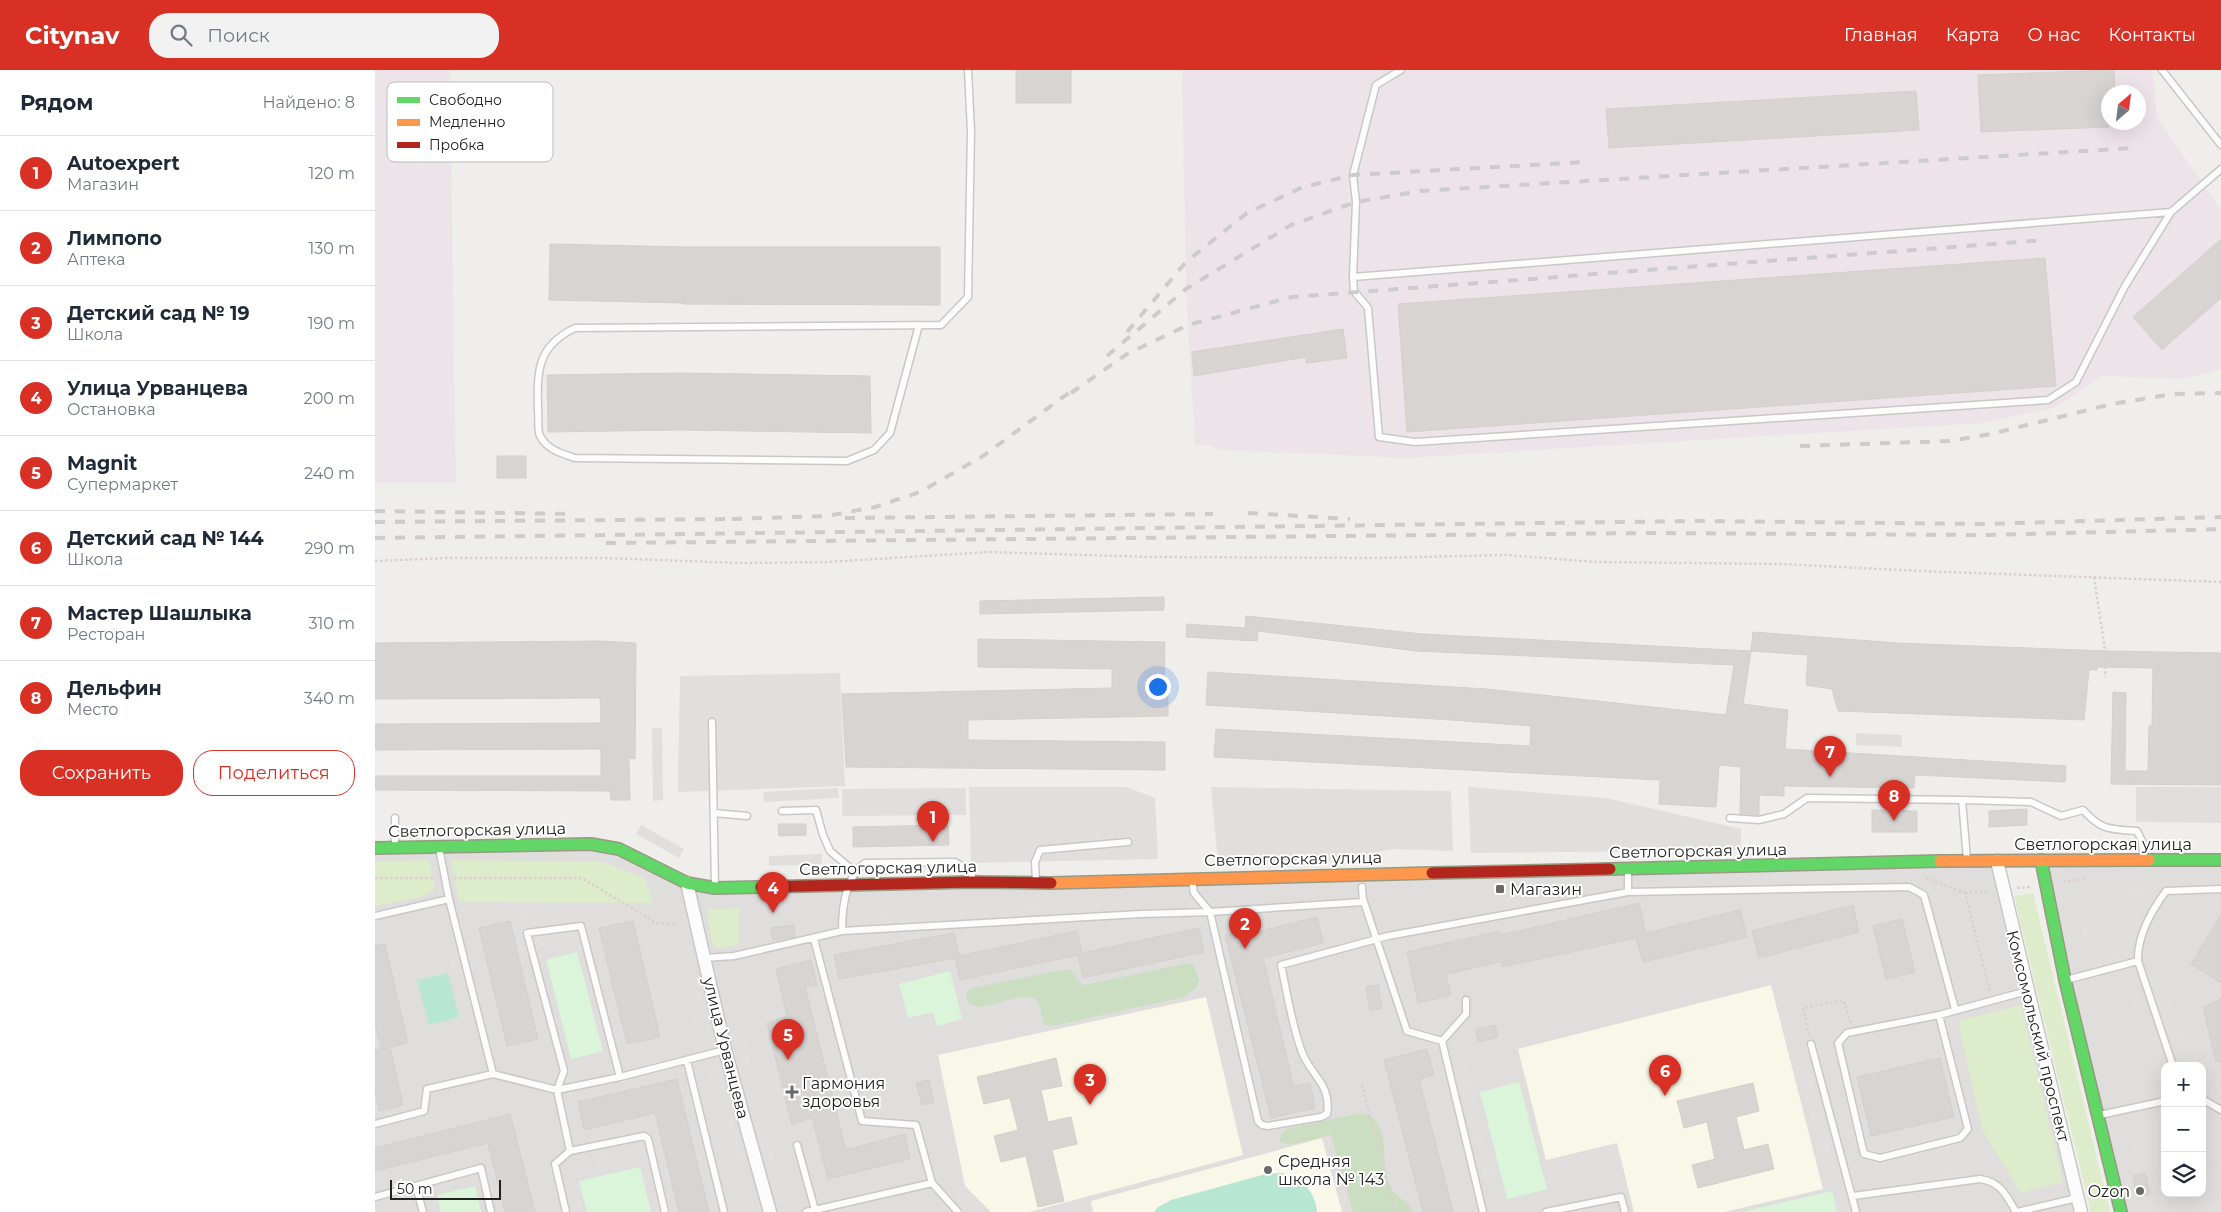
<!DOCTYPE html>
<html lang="ru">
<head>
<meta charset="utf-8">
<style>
  body { margin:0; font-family:Montserrat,sans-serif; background:#f2f2f3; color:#1f2937 }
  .controls { position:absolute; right:15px; bottom:15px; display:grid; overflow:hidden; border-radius:10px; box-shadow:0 5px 20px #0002 }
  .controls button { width:45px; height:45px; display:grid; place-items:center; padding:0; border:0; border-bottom:1px solid #e0e1e3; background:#fff; color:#1f2937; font:25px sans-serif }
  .compass { position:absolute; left:1726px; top:15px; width:45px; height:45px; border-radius:50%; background:#fff; box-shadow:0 5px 20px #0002; rotate:28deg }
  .scale { position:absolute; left:15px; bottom:12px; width:111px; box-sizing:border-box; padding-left:5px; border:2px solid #222; border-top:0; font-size:14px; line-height:18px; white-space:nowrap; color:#222; -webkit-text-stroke:4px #fff; paint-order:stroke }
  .you { position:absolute; left:782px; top:616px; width:18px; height:18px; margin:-12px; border:4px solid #fff; border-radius:50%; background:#1a73e8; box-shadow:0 0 0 8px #1a73e833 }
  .badge { display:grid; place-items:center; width:32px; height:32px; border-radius:50%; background:#d93025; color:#fff; font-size:16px; font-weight:700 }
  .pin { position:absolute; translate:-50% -41px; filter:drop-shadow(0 1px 2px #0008) }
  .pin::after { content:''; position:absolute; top:26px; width:18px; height:15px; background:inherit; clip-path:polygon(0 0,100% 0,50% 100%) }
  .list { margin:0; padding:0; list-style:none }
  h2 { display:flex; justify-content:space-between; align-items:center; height:65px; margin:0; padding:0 20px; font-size:21px }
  h2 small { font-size:16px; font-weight:400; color:#747a83 }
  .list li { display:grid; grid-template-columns:32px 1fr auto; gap:15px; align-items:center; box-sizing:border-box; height:75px; padding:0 20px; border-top:1px solid #e0e1e3 }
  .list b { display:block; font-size:19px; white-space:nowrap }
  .list p { margin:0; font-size:16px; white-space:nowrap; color:#747a83 }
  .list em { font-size:16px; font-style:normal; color:#747a83 }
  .actions { display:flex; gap:10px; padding:15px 20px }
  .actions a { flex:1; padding:11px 0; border:1px solid #d93025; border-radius:20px; text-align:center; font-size:18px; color:#d93025 }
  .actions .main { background:#d93025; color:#fff }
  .icon { flex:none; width:28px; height:28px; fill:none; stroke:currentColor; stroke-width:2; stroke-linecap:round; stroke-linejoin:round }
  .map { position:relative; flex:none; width:1846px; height:1142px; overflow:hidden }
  header { display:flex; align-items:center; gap:30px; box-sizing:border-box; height:70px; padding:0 25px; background:#d93025; color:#fff }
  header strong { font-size:24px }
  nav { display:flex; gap:28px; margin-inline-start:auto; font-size:18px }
  .search { width:350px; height:45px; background:#f2f2f3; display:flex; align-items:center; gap:12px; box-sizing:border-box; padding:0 18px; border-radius:20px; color:#747a83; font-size:19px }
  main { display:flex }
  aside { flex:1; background:#fff }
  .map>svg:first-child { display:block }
  .residential { fill:#dfdedc; fill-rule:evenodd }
  .industrial { fill:#ede4e9; fill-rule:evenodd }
  .education { fill:#f8f7e8 }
  .grass { fill:#ddeccb }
  .forest { fill:#cbdec1 }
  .park { fill:#daf5da }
  .pitch { fill:#b7e6d2 }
  .parking { fill:#e0dfde }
  .building { fill:#d7d4d2; stroke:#d3d0cc }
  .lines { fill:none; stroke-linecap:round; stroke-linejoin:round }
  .lane-casing { stroke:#c9c8c7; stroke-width:9 }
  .street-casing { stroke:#c9c8c7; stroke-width:15 }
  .fast-casing { stroke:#999a82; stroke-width:14 }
  .slow-casing { stroke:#999a82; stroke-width:14 }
  .jam-casing { stroke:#999a82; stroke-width:14 }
  .path { stroke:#dccecd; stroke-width:2.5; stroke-dasharray:2.5 2.5; stroke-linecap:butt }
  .lane { stroke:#fdfcfc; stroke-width:6 }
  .street { stroke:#fdfcfc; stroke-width:12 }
  .fast { stroke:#63d668; stroke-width:11 }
  .slow { stroke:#ff974d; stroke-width:11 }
  .jam { stroke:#b3261e; stroke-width:11 }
  .rail { stroke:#ccc; stroke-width:4; stroke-dasharray:10 10; stroke-linecap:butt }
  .poi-dot { fill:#6a6968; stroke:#fff; stroke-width:2 }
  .labels { text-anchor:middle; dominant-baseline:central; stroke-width:4; stroke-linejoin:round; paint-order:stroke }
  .street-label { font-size:16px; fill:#222; stroke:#fff }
  .poi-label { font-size:16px; fill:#222; stroke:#fff; text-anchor:start }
  .key { fill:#fff; stroke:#bdbdbd; stroke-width:1 }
  .key-label { font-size:14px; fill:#222 }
</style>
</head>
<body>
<header>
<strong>Citynav</strong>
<div class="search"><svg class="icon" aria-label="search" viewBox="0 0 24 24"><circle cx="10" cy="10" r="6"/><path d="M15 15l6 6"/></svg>Поиск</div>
<nav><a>Главная</a><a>Карта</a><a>О нас</a><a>Контакты</a></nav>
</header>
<main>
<aside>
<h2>Рядом<small>Найдено: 8</small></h2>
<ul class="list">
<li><span class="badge">1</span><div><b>Autoexpert</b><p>Магазин</p></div><em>120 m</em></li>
<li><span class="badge">2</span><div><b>Лимпопо</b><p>Аптека</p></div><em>130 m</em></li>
<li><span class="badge">3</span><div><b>Детский сад № 19</b><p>Школа</p></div><em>190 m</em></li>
<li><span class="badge">4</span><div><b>Улица Урванцева</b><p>Остановка</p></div><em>200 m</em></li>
<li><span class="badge">5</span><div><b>Magnit</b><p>Супермаркет</p></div><em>240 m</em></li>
<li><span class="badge">6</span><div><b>Детский сад № 144</b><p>Школа</p></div><em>290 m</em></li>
<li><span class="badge">7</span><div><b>Мастер Шашлыка</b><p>Ресторан</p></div><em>310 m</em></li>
<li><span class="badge">8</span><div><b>Дельфин</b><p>Место</p></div><em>340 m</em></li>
</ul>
<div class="actions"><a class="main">Сохранить</a><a>Поделиться</a></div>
</aside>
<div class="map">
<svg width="1846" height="1142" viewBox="0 0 1846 1142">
  <rect width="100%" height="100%" fill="#f0eeeb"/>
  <path class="residential" d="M216,774L312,813L1622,791L1706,1142H0V778Z
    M1666,790H1846V1142H1746ZM1790,996H1827V1123H1790Z"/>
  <path class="industrial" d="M0,0H75L81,413H0Z
    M807,0H1777L1782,47L1846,140V300L1805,309L1727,306L1682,337L1609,353L1031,388L846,380L833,375H820L811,219ZM1734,22H1764V52H1734Z"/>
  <path class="education" d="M1396,915L1448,1119L1349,1142H1259L1242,1073L1171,1090L1143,979Z
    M831,927L868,1085L654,1142H616L590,1116L563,985Z
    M947,1068L967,1142H718L716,1131Z"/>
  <path class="grass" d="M53,790L60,815L58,821L46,827L0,836V791Z
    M76,790L226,791L270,809L278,833L84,832Z
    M1658,823L1735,1142H1716L1639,826Z
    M364,838L365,872L362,875L342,878L337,873L332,841L334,839Z
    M1646,935L1688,1112L1646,1123L1607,1060L1583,951Z"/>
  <path class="forest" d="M813,893L819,895L824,910L821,918L809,927L677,956L669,954C666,948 667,940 664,934C655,915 615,941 599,936C596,936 595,933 592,932L591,922L597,918L693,899L697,901L706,914L710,915Z
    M986,1043C1020,1050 1003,1092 1015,1116C1020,1127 1033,1130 1038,1142H978L956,1065L915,1075L905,1072L906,1064L911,1059Z"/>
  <path class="park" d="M202,882L228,981L196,989L171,890Z
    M575,901L587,949L562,956L558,942L533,948L524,914Z
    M1144,1012L1172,1119L1132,1129L1105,1022Z
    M265,1097L276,1142H212L204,1111Z
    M100,1116L106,1142H66L62,1125Z
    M1457,1121L1462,1142H1367Z"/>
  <path class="pitch" d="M73,903L84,947L54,955L42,910Z
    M907,1103C927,1109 940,1120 942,1142H779L783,1137L796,1130L891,1104Z"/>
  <path class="parking" d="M465,603L470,716L303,722L305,606Z
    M277,658H287L288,730L278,731Z
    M1481,663L1527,665V677L1481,675Z
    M594,717H751L780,728L783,789L596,793Z
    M836,717L1076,721L1078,781L1019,779L959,790L843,793Z
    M1093,717L1231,728L1366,759V780L1096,783Z
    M1761,717H1846V753L1761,752Z
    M463,718L464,728L389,732L388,722Z
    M591,718V745L467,746V719Z
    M266,755L309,779L304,788L261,764Z
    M447,784V794L394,796V786Z
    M1813,802H1846V814H1813Z
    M1774,819L1753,886L1713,893L1699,824Z
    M766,830L767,840L500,855V844Z
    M207,841L216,871L150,881L141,844Z
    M313,866L339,973L326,976L300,869Z
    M83,883L98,944L88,947L73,886Z
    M1784,904L1817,994L1813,996H1806L1773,908Z
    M1761,914L1790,996V1005L1785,1007L1753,917Z
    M960,958L971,1003L960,1006L949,961Z
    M368,962L412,1133L401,1135L357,965Z
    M1087,982L1120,1105L1109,1108L1076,985Z
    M491,985L502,1029L491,1032L479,988Z
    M344,995L382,1142H370L333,997Z
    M1436,1001L1463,1108L1451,1111L1424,1004Z
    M1790,1044V1096L1763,1099L1754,1052Z
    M1827,1045L1846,1053V1089L1827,1091Z
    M263,1077L265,1088L220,1097L218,1086Z
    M1846,1095V1142H1778L1775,1126L1778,1125L1775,1105L1790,1103V1123H1827V1098Z
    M1598,1097L1600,1107L1551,1113L1550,1103Z
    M201,1110L209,1142H197L189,1113Z
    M1177,1122L1180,1133L1144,1142H1135L1133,1133Z"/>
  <path class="building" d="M641,0H696V33H641Z
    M1739,0L1740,22H1734V57L1606,62L1603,5Z
    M1541,21L1544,60L1234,78L1231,39Z
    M1846,169V228L1787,280L1758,247Z
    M175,174L312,177H565V235L308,234V233L174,230Z
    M1670,188L1681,316L1032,362L1023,234Z
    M968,259L972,288L931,293V287L819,306L817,282Z
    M305,303L495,306L496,363L306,360L173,362L172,305Z
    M122,386H151V408H122Z
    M789,527V540L605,544V531Z
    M871,546L1048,564L1376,581L1368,634L1413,640L1410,679L1691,696L1690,712L1540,705L1539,718L1409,716V726L1384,725V745L1376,744H1365L1366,697L1344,695L1341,737L1284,734L1285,710L839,687L841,659L1155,676L1156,656L1076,650L831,635L833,602L1112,619L1351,645L1359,595L1041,581L883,561L882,571L811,567L812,554L870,558Z
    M1378,562L1522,573L1732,581L1846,583V715L1736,714L1738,622L1751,623L1750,701H1773L1774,656H1777L1778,598L1722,597V600H1714L1709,650L1463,641L1457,619L1431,615L1433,585L1376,581Z
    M603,569L790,572L789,616H793V646L593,650V670L790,672V700L471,697L467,624L737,618V599L603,597Z
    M226,571L261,573L260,689L254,688L255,730H236L235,721L0,720V706H226V679L0,680V654L226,653L225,628L0,629V573Z
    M1652,739V755L1614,757V741Z
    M1497,740L1542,741V762H1497Z
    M403,754H431V765L404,766Z
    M573,755L574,775L478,777V757Z
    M1264,833L1271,863L1365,840L1372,867L1268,892L1261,868L1127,897L1126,892L1071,904L1076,925L1043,933L1032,882L1125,861L1126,865Z
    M1478,835L1484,862L1384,888L1377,861Z
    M1846,845V913L1816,894Z
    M942,847L948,873L888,888L919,1017L935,1013L940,1038L896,1048L850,865L874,859L875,864Z
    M1527,849L1540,902L1511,909L1498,856Z
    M135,851L163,969L132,976L104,858Z
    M258,851L285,967L252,974L224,858Z
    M419,855L420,867L398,870L396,858Z
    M824,858L829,882L708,908L703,885L585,910L580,888L464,909L459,885L579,863L584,886L702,861L707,883Z
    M10,874L33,973L6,979L0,954V876Z
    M436,890L442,915L430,917L471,1080L530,1064L535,1089L453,1109L437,1047L417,1055L392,953L412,946L401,899Z
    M1003,915L1007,938L995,940L991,917Z
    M1846,929V991L1841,992L1828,937Z
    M1120,955L1123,967L1103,972L1100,960Z
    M15,977L28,1035L4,1041L0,1022V980Z
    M1052,979L1059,1005L1044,1009L1078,1142H1048L1009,990Z
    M681,988L687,1016L666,1020L673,1052L696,1047L702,1074L677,1080L689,1131L663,1137L651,1086L626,1092L619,1066L643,1060L635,1028L609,1034L602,1007Z
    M1565,988L1579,1047L1496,1066L1482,1007Z
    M302,1009L334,1142H304L280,1043L209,1060L203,1032Z
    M554,1010L559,1032L547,1035L541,1013Z
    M1378,1013L1384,1041L1361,1047L1369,1080L1393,1074L1399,1099L1323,1118L1317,1095L1340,1089L1332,1052L1309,1058L1302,1031Z
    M135,1044L160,1142H130L113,1073L0,1101V1078Z
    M1770,1103L1775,1124L1763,1127L1758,1106Z"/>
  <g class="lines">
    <defs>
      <path id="lane" d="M1026,0L1001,15L978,105L981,132L978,207L979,221L993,238L1004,367L1040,372L1673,330L1701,312L1750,216L1796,142L1846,99
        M1787,0L1846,75
        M978,207L1796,142
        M544,255L515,363L499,380L472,391L200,388C185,383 173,380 165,366C162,359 164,346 163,339C162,301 162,276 200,258L566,255L593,227L596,61L593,0
        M337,652L340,817
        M1587,730L1656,732L1686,746L1708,740C1727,761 1735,759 1762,761L1767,771L1768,788
        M407,741L441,740L448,765L455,781L481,803
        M339,743L372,746
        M20,748V777
        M1355,748L1384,750L1409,744L1432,728L1587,730L1592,789
        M64,778L74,829L118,1004
        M1253,801V822
        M817,811L819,823L835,842L883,1051L887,1055L893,1056L946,1047L952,1044C957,1014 935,1005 927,982C917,957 912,922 906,895L1013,866L1253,822L1534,817L1549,825L1580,939
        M661,812L660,792L665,780L753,772
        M988,829L1032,961L1067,971L1108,1142
        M0,846L74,829
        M467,861C467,839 470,807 490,793L580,792L597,802V811
        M329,888L359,886L467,861L766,844L835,842L988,832L987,817
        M1691,910L1763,891
        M1564,945L1593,1059L1585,1068L1505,1088L1489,1084L1463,973L1472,963L1564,945L1652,921
        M1067,971L1091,944V930
        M1436,974L1481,1142
        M312,991L349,1142
        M1798,996L1763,891C1762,866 1777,840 1791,821L1846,819
        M1827,1029L1846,1040
        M1725,1045L1790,1031
        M0,1054L49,1041L52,1019L118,1004L182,1020L189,1001L152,863L206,856L245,1007
        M422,1075L440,1140
        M195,1081L269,1066L273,1069L290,1142
        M557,1113L583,1142
        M41,1116L48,1142
        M1478,1126L1605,1109C1626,1112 1631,1125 1641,1142
        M0,1127L106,1098L116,1142
        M191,1142L180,1094L195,1081L182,1020L245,1007L350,980
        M431,1142L557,1113L541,1055L487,1051L439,869
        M1171,1142L1246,1127L1250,1142
        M1642,1142L1702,1128"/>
      <path id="street" d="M1622,791L1706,1142
        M312,813L350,980L395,1142"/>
      <path id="fast" d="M0,778L216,774L244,779L312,813L340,818L386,817
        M1666,790L1690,910L1746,1142
        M1774,790H1846
        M1235,799L1565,791"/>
      <path id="slow" d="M1565,791L1774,790
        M676,813L1057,803"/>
      <path id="jam" d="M1057,803L1235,799
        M386,817L597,812L676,813"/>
    </defs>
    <use href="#lane" class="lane-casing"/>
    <use href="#street" class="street-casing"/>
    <use href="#fast" class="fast-casing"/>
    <use href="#slow" class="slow-casing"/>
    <use href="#jam" class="jam-casing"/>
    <path class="path" d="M0,491L72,488H229L365,493L452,492L614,482L776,487L1000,488L1131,485L1221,492L1407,494L1544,501L1846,512
      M1719,507L1730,580V607
      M0,808H59
      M79,808H207L281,853L302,854
      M1551,808L1590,823L1615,922
      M1688,812L1713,808
      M1642,818L1656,817
      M1590,823L1614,821
      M1434,965L1428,938L1468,930L1476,953
      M987,1015L1020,1142"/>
    <use href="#lane" class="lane"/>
    <use href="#street" class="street"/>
    <use href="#fast" class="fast"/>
    <use href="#slow" class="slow"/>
    <use href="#jam" class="jam"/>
    <path class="rail" d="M752,262L811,192L872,143L928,117L978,105L1211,92
      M732,286L811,219L916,155L981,132L1045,121L1759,78
      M696,323L752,284L813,255L917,227L1670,170
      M1425,376L1574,371L1616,364L1737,334L1798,324L1846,323
      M0,441L200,444
      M873,443L975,449
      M470,448L838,444
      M357,449L452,446L500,437L545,422L608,386L699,319
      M0,452L362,449
      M0,468L1320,451L1610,454L1846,447
      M231,473L1275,463L1610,465L1846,459"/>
  </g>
  <g class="poi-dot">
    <rect x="1120" y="814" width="10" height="10" rx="2.5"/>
    <path d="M414.5 1014.5h5v5h5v5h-5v5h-5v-5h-5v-5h5z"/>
    <circle cx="893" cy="1100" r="5"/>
    <circle cx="1765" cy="1121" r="5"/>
  </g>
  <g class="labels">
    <g class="street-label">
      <text transform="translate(102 760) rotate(-1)">Светлогорская улица</text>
      <text x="1728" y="774">Светлогорская улица</text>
      <text transform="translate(1323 781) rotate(-1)">Светлогорская улица</text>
      <text transform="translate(918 789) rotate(-1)">Светлогорская улица</text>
      <text transform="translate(513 798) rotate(-1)">Светлогорская улица</text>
      <text transform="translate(1663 966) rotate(76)">Комсомольский проспект</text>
      <text transform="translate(351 978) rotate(76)">улица Урванцева</text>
    </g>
    <g class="poi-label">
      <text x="1135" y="819">Магазин</text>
      <text x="427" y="1013">Гармония<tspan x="427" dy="18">здоровья</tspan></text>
      <text x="903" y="1091">Средняя<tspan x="903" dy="18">школа № 143</tspan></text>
      <text x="1755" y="1121" text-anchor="end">Ozon</text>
    </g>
  </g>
  <rect x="12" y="12" width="166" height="80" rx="8" class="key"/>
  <rect x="22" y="27" width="23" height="6" fill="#63d668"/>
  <rect x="22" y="49" width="23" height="7" fill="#ff974d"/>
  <rect x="22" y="72" width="23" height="6" fill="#b3261e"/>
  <g class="key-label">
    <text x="54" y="35">Свободно</text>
    <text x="54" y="57">Медленно</text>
    <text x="54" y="80">Пробка</text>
  </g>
</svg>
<div class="controls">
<button>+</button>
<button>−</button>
<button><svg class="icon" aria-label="layers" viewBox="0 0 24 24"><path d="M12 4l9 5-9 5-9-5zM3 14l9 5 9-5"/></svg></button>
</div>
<svg class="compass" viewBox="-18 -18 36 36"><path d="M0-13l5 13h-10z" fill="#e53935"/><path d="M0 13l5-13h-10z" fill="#747a83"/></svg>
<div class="scale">50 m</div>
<div class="you"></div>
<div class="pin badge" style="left:558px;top:772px">1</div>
<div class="pin badge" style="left:870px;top:879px">2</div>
<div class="pin badge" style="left:715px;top:1035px">3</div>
<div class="pin badge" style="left:398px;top:843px">4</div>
<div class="pin badge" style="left:413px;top:990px">5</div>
<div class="pin badge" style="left:1290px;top:1026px">6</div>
<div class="pin badge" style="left:1455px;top:707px">7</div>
<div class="pin badge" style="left:1519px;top:751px">8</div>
</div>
</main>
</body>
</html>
